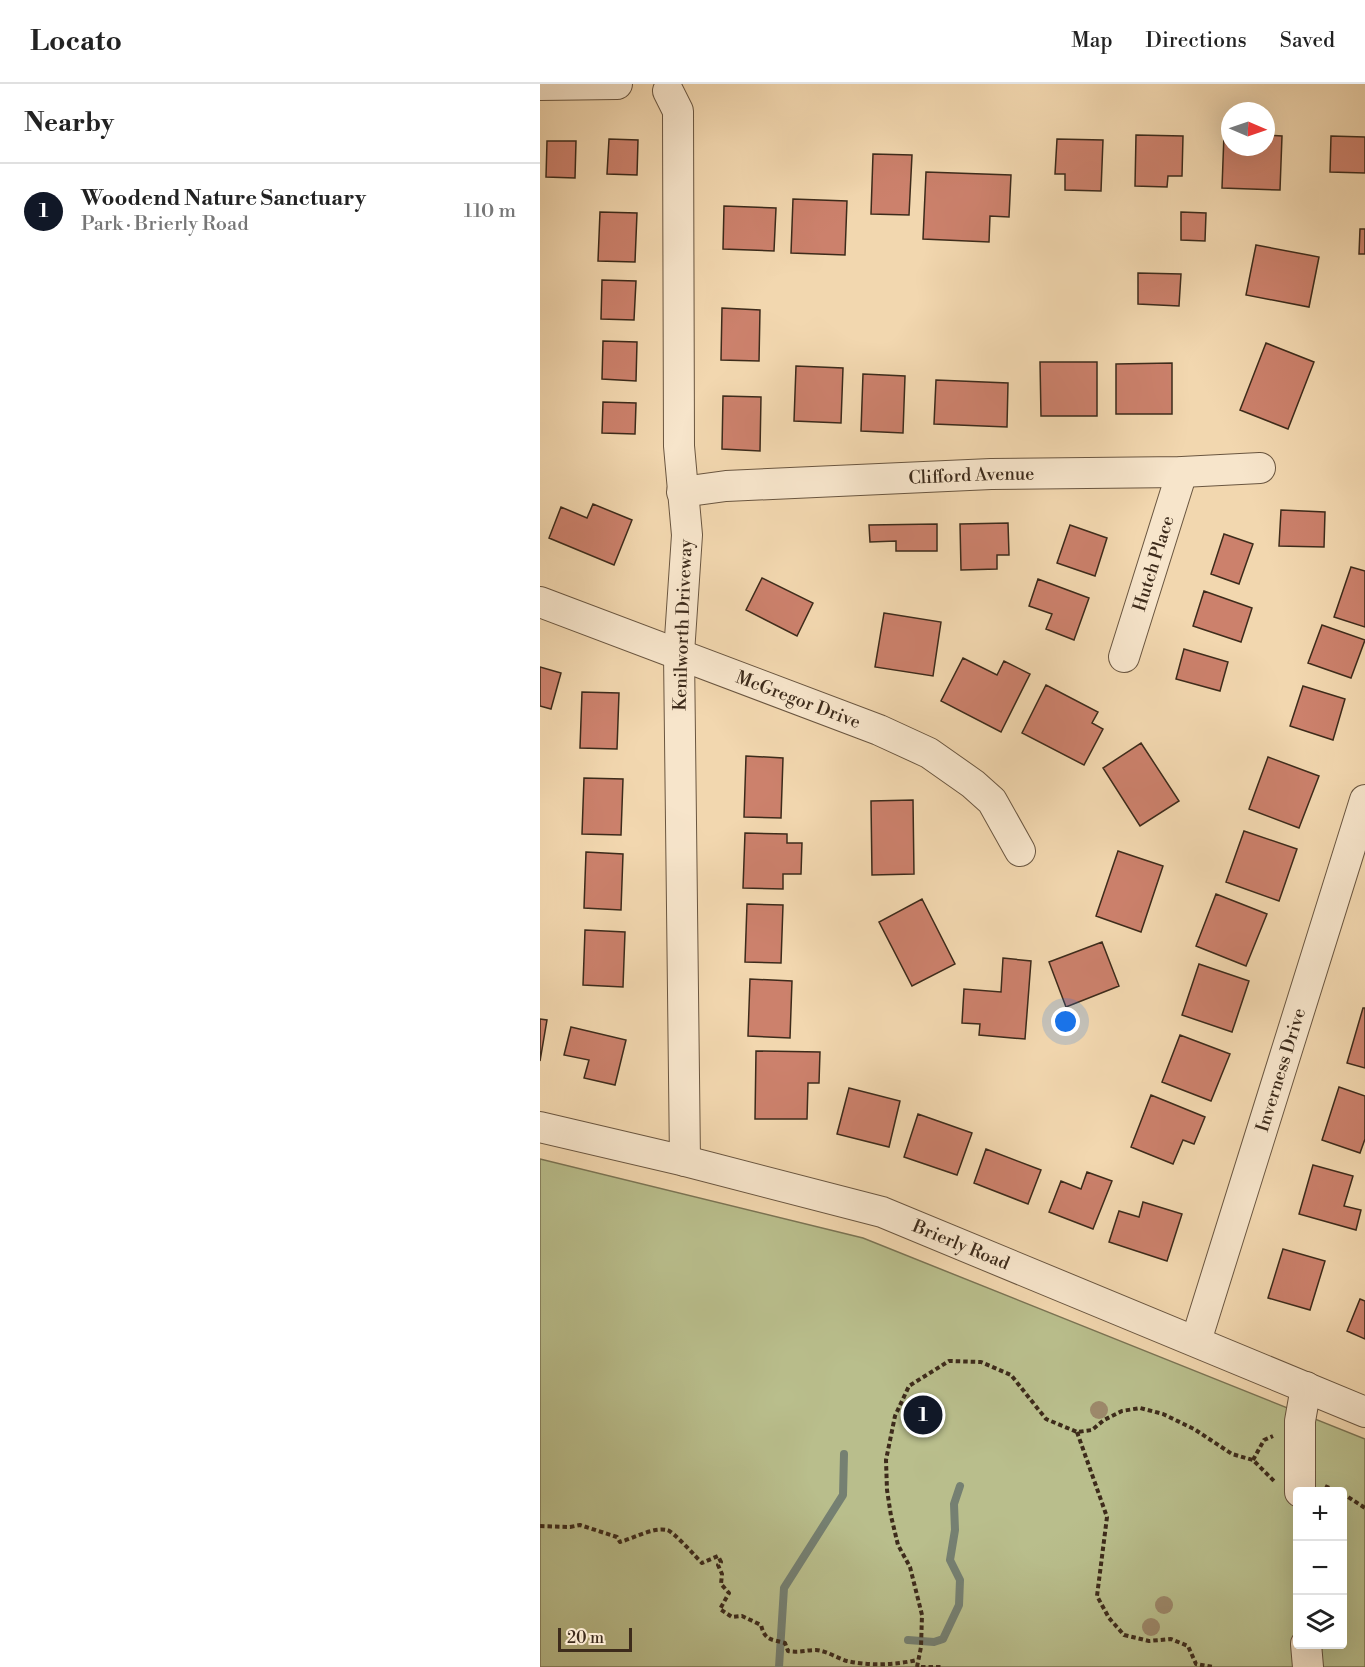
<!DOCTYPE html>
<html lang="en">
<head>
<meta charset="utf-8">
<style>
  body { margin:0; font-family:"Libre Bodoni",serif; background:#f6f6f6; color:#222 }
  .controls { position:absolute; right:18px; bottom:18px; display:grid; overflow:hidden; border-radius:6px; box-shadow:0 6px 24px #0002 }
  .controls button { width:54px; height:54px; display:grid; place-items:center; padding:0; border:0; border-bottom:2px solid #e0e0e0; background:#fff; color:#222; font:30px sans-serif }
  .compass { position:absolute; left:681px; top:18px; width:54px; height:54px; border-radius:50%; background:#fff; box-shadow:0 6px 24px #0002; rotate:92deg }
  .scale { position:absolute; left:18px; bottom:15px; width:74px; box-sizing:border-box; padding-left:6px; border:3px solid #3d2b1b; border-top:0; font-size:16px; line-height:21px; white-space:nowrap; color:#3d2b1b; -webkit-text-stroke:4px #f7e5cb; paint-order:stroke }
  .you { position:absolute; left:526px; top:938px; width:21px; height:21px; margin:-15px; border:4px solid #fff; border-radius:50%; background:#1a73e8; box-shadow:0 0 0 9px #1a73e833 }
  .badge { display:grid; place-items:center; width:39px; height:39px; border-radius:50%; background:#111827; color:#fff; font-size:20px; font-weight:700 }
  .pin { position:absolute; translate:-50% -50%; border:3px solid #fff; box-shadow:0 2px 6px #0006 }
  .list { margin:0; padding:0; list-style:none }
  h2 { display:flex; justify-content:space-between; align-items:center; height:78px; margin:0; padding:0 24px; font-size:26px }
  h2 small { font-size:20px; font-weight:400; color:#767676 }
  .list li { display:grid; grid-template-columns:39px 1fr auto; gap:18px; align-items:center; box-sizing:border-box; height:96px; padding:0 24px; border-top:2px solid #e0e0e0 }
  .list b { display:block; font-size:22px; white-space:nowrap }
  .list p { margin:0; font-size:20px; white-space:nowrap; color:#767676 }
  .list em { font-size:20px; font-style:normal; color:#767676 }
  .icon { flex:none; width:33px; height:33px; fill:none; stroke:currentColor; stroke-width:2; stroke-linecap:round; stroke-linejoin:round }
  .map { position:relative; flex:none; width:825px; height:1583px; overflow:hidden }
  header { display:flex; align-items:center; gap:36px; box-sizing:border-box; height:84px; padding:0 30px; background:#fff; border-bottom:2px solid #e0e0e0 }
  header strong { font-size:28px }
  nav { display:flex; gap:33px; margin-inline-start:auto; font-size:21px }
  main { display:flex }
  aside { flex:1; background:#fff }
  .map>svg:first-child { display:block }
  .green { fill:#b9be8c; stroke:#7b7454; stroke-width:1.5; fill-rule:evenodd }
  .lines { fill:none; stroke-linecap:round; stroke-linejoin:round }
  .stream { stroke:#758072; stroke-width:8 }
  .building { fill:#cc816c; stroke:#3d2b1b; stroke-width:1.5 }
  .minor-casing { stroke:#6a5640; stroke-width:32 }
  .path { stroke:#3d2b1b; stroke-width:4; stroke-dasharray:4.5 3; stroke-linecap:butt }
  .minor { stroke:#f7e5cb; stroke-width:30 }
  .tree { fill:#9c886a }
  .labels { text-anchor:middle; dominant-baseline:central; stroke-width:4.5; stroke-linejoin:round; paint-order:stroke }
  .street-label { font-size:18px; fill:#3d2b1b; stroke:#f7e5cb }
</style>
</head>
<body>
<header>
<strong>Locato</strong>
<nav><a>Map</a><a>Directions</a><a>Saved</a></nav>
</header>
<main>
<aside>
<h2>Nearby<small></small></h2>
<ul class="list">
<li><span class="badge">1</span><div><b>Woodend Nature Sanctuary</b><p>Park · Brierly Road</p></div><em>110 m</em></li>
</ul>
</aside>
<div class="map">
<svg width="825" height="1583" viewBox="0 0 825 1583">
  <rect width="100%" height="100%" fill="#f2d7af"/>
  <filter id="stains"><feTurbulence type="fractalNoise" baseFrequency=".00333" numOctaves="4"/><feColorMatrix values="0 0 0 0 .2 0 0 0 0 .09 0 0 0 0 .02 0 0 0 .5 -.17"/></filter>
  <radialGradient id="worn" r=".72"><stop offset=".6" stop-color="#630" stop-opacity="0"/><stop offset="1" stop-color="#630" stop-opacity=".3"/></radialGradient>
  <path class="green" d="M0,1075L323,1154L825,1355V1583H0ZM758,1408H802V1560H758Z"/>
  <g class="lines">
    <path class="stream" d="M368,1556L394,1558L403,1555L419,1521L420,1496L410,1476L415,1446L414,1420L420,1402
      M239,1583L244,1504L303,1411L304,1370"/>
  </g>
  <path class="building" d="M684,50H690V63H726V51L742,52L740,106L682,104Z
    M596,51L643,52L642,92H628L627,103L595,102Z
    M791,52L825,53V89L790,88Z
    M69,55L98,56L97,91L67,90Z
    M517,55L563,56L561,107L525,106V90H515Z
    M7,57H36L35,94L6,93Z
    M333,70L372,71L369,131L331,130Z
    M386,88L471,91L469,133L450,132L449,158L383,155Z
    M253,115L307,117L305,171L251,169Z
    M184,122L236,124L234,167L183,165Z
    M60,128L97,129L95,178L58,177Z
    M641,128L666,129L665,157L641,156Z
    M820,145H825V170H819Z
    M716,161L779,173L769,223L706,211Z
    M598,189L641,190L639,222L598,220Z
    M62,196L96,197L94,236L61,235Z
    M182,224L220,226L219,277L181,276Z
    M63,257L97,258L96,297L62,295Z
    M726,259L774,278L748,345L700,326Z
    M500,278H557V332H501Z
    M632,279V330H576V280Z
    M256,282L303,284L301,339L254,337Z
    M323,290L365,292L363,349L321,347Z
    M396,296L468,299L467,343L394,340Z
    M183,312L221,313L220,367L182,365Z
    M63,318L96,319L95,350L62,349Z
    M53,420L92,436L74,481L9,454L21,423L47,434Z
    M741,426L785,428L784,463L739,462Z
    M468,439L469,471H457V485L421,486L420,440Z
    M397,440V467H356V457L330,458L329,441Z
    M530,441L567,454L555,492L517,479Z
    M684,450L713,460L699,500L671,490Z
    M811,483L825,487V543L794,533Z
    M222,494L273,519L257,552L206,526Z
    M498,495L549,514L534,556L506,545L512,530L489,522Z
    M664,507L712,524L701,558L653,542Z
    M344,529L401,538L393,592L335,583Z
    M782,541L825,556L811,594L768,579Z
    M644,565L688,578L680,607L636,595Z
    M423,574L457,591L464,577L490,590L461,648L401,617Z
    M0,583L21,589L11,625L0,622Z
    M506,601L558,628L552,639L563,645L544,681L482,649Z
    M763,602L805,615L793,656L750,642Z
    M42,608L79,609L77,665L40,664Z
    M601,659L639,717L600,742L563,684Z
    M206,672L243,674L241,734L204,733Z
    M728,673L779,692L759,744L709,725Z
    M44,694L83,695L81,751L42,750Z
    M373,716L374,790L332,791L331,717Z
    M704,747L757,765L739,817L686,798Z
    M205,749L247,750V759H262L261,790H243V805L203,804Z
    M578,767L623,782L601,848L556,832Z
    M46,768L83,770L81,826L44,824Z
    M676,810L727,830L706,882L656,862Z
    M382,815L415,880L372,902L339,838Z
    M207,820L243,821L241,879L205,878Z
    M45,846L85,848L83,903L43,901Z
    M562,858L579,902L526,923L509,878Z
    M463,874L491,877L485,955L439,951L440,940L422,939L424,905L461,908Z
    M659,880L709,897L692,948L642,931Z
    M210,895L252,897L250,954L208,952Z
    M823,924H825V984L807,979Z
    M0,935L7,936L0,977Z
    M31,943L86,956L75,1001L44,994L49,976L24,971Z
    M640,951L690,970L671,1017L622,998Z
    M216,967L280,968L279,999H268L267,1035H215Z
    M799,1003L825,1012V1055L820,1069L782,1056Z
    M309,1004L360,1017L349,1063L297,1050Z
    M611,1011L665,1033L654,1060L643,1056L633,1080L591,1063Z
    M378,1030L432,1049L417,1091L364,1073Z
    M446,1065L501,1086L488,1120L434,1099Z
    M773,1081L813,1092L804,1122L821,1126L816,1146L759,1130Z
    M547,1088L572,1097L553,1145L509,1128L521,1097L541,1105Z
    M603,1118L642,1130L627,1177L569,1158L579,1127L599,1133Z
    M743,1165L785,1177L770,1226L728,1214Z
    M820,1215L825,1217V1255L807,1247Z"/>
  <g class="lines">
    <defs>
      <g id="minor">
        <path d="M0,1L77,0"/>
        <path d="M128,7L138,27L139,362L147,451L139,569L145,1077"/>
        <path id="s1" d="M142,408L186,402L451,390L642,388L720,384"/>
        <path id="s2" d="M0,518L339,646L389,669L433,700L452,717L480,767"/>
        <path id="s3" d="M584,573L642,388"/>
        <path id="s4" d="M0,1043L145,1077L342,1128L825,1328"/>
        <path id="s5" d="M656,1257L825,716"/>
        <path d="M760,1408V1337L766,1303"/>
        <path d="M766,1560L768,1583"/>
      </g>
    </defs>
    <use href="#minor" class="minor-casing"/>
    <path class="path" d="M537,1348L567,1433L557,1512L569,1534L584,1551L609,1557L631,1555L648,1562L656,1580L673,1583
      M713,1376L724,1356L733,1352
      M785,1402L798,1408
      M802,1409L825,1424
      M0,1442L30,1443L40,1441L77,1453L80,1458C94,1454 113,1443 127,1446C132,1446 157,1474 162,1479L178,1472L181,1478L178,1481L182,1490L181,1500L189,1509L180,1525L192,1533L202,1532L221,1541C225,1557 231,1555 245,1559L248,1567C258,1569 266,1566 276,1566C287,1567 297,1574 307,1577C329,1582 355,1581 377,1576
      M377,1583L381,1563L382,1531L370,1483L358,1461L351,1432L347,1406L346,1376L355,1332L369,1302L409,1277L441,1278L471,1291L506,1335L537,1348L552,1346L564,1336L582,1327L600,1324L623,1330L654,1345L692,1370L713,1376L734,1397
      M381,1583H402"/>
    <use href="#minor" class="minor"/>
  </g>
  <g class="tree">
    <circle cx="559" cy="1326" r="9"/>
    <circle cx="624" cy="1521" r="9"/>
    <circle cx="611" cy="1543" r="9"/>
  </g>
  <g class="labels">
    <g class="street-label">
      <text stroke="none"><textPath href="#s1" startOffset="290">Clifford Avenue</textPath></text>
      <text stroke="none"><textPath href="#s3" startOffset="98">Hutch Place</textPath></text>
      <text transform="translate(143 541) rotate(-88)">Kenilworth Driveway</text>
      <text stroke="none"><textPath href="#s2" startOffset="276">McGregor Drive</textPath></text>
      <text stroke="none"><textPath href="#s5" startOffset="284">Inverness Drive</textPath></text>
      <text stroke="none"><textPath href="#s4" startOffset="438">Brierly Road</textPath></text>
    </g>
  </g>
  <rect width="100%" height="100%" filter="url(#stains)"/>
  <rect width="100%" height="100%" fill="url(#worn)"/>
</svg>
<div class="controls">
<button>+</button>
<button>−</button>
<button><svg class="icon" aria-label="layers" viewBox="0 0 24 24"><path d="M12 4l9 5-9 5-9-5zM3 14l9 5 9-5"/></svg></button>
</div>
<svg class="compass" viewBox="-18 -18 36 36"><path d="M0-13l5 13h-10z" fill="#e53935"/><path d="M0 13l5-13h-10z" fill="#767676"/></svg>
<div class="scale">20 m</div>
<div class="you"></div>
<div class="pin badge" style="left:383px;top:1331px">1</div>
</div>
</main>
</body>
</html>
